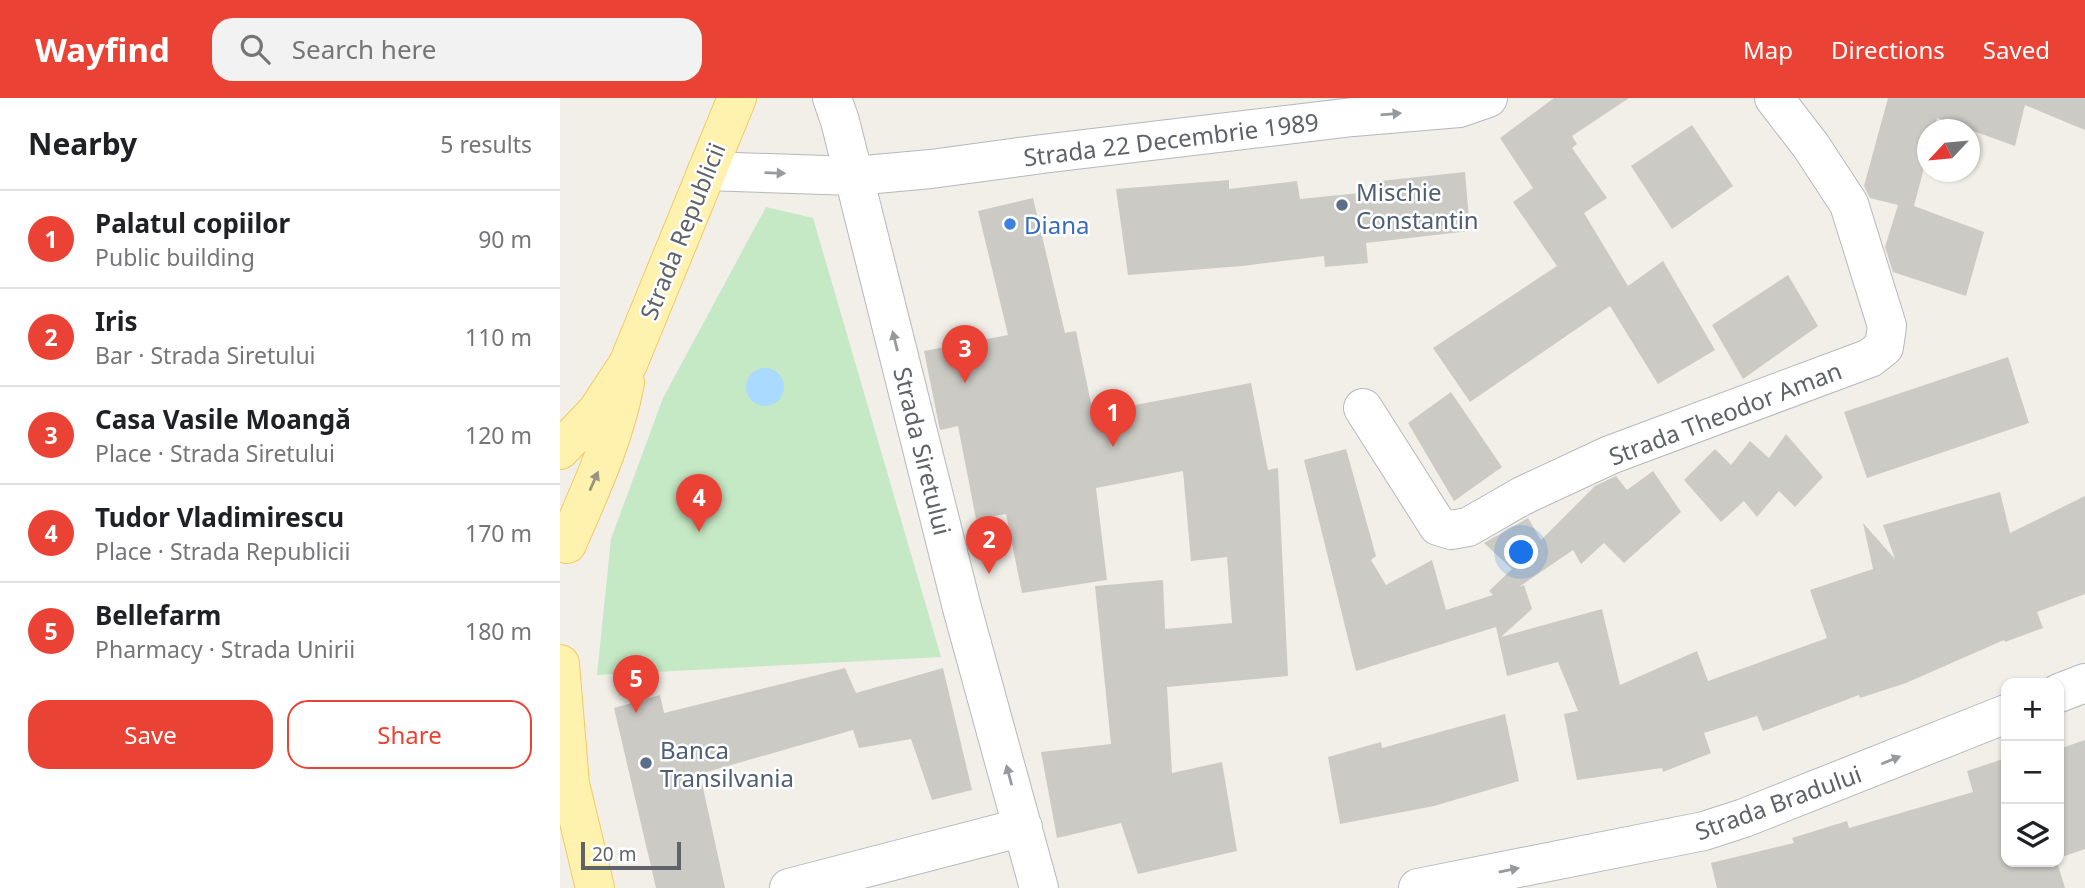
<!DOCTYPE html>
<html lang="en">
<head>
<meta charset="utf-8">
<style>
  body { margin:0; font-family:"Noto Sans",sans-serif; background:#f2f2f2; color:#202124 }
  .controls { position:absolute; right:21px; bottom:21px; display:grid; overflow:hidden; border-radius:14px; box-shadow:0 2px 5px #0004 }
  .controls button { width:63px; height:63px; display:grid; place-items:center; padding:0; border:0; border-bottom:2px solid #e0e0e0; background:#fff; color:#202124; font:35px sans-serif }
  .compass { position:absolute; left:1357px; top:21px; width:63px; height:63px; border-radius:50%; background:#fff; box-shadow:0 2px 5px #0004; rotate:244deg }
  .scale { position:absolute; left:21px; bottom:18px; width:100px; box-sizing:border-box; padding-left:7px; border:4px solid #5f6368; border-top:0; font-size:19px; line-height:24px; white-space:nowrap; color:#5f6368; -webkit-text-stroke:5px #fff; paint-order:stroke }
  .you { position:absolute; left:962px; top:455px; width:24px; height:24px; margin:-18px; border:5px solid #fff; border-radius:50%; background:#1a73e8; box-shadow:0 0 0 10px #1a73e833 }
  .badge { display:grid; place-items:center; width:46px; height:46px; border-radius:50%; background:#ea4335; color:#fff; font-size:23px; font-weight:700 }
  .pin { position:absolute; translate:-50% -58px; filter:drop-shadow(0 2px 4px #0008) }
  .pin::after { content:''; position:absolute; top:37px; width:24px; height:21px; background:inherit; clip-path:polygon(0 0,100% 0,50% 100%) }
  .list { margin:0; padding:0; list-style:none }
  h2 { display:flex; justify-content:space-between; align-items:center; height:91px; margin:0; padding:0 28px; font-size:30px }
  h2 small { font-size:23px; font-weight:400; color:#757577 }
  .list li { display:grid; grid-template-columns:46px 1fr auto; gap:21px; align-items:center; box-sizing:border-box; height:98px; padding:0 28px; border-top:2px solid #e0e0e0 }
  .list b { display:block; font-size:26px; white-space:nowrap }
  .list p { margin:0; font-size:23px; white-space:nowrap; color:#757577 }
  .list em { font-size:23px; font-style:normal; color:#757577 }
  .actions { display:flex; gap:14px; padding:21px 28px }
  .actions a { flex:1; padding:16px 0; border:2px solid #ea4335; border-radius:21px; text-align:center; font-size:24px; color:#ea4335 }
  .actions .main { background:#ea4335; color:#fff }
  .icon { flex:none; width:38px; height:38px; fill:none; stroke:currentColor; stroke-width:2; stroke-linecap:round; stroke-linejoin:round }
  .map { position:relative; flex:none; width:1525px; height:790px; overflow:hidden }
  header { display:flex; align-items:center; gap:42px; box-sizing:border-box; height:98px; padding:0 35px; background:#ea4335; color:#fff }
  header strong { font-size:33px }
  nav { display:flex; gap:38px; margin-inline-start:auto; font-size:24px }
  .search { width:490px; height:63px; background:#f2f2f2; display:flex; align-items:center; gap:18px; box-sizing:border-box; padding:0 24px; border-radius:21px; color:#757577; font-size:26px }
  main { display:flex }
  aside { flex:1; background:#fff }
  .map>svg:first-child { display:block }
  .green { fill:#c5e8c5 }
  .water { fill:#aadaff }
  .building { fill:#cccac5 }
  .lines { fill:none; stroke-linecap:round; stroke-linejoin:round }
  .minor-casing { stroke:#b5b8bc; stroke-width:40 }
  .major-casing { stroke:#f2c960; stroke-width:40 }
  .minor { stroke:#fff; stroke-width:38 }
  .major { stroke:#fff2af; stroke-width:38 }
  .oneway { fill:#979a9d }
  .oneway2 { fill:#979581 }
  .service-dot { fill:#5c6f8a; stroke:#fff; stroke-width:2.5 }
  .shop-dot { fill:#3f7fe0; stroke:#fff; stroke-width:2.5 }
  .labels { text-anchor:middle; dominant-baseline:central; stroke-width:5; stroke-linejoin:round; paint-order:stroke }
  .street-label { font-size:24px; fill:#5f6368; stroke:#fff }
  .service-label { font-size:24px; fill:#4e5e75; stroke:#fff; text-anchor:start }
  .shop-label { font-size:24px; fill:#366cbe; stroke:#fff; text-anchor:start }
</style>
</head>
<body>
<header>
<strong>Wayfind</strong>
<div class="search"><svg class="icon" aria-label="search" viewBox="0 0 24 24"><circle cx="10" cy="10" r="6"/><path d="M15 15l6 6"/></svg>Search here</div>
<nav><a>Map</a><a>Directions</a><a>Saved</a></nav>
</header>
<main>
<aside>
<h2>Nearby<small>5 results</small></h2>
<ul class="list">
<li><span class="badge">1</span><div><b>Palatul copiilor</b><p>Public building</p></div><em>90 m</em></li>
<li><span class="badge">2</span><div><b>Iris</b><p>Bar · Strada Siretului</p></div><em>110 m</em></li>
<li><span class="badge">3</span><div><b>Casa Vasile Moangă</b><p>Place · Strada Siretului</p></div><em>120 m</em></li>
<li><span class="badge">4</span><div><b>Tudor Vladimirescu</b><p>Place · Strada Republicii</p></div><em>170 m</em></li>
<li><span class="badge">5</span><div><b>Bellefarm</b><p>Pharmacy · Strada Unirii</p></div><em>180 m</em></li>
</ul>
<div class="actions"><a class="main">Save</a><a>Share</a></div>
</aside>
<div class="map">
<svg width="1525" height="790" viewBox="0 0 1525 790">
  <rect width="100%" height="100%" fill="#f1efe8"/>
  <path class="green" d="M206,109L253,120L381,559L37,577L51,441L103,300Z"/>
  <path class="water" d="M186 289a19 19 0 1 1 38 0a19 19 0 1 1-38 0Z"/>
  <path class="building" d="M994,0H1069L1012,38L1017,46L1012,50L1047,100L1024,115L1068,188L1103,163L1155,252L1098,286L1050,208L910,304L873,250L997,168L953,104L973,90L940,40Z
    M1328,0H1525V32L1465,7L1455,48L1377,20L1374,32H1368V55L1354,108L1424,134L1406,198L1333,174L1325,149L1338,107L1310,100L1304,88Z
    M1132,27L1173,88L1112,131L1071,68Z
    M905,74L910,133L806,145L808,165L765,169L764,158L682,168L568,177L556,91L669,82V91L737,83L740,101L811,94V84Z
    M473,100L505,235L516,233L533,315L691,285L708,372L718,370L728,578L607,589L612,675L662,664L677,753L578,776L561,725L497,740L481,654L551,646L535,488L603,482L605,531L672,525L667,459L631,463L623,373L536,390L547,482L462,495L446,416L416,421L398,328L380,332L364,253L448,237L418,113Z
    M1228,177L1258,228L1183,281L1152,227Z
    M1448,259L1469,325L1307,380L1284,314Z
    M891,294L942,369L894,403L848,325Z
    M1226,336L1263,379L1235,409L1219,393L1197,419L1184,403L1161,424L1124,382L1155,351L1171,367L1190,343L1209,360Z
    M786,351L816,458L811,462L826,487L872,462L886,512L933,497L929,493L952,471L924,445L968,420L981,442L1035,388L1056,378L1067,392L1093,373L1121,414L1064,465L1044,445L1021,466L1013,452L959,489L964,487L972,511L941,539L1042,511L1060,587L1137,553L1148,583L1267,540L1250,492L1313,471L1303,425L1335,461L1323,427L1440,394L1450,435L1525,398V496L1477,514L1483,530L1445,544L1444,542L1346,585L1300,600L1299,597L1203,633L1197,618L1144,635L1151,655L1103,674L1102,670L1017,682L1004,616L1018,613L998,564L947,578L936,529L796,573L744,362Z
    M285,570L296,595L383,570L412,692L372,702L351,641L299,650L293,632L140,676L165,790H96L54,610L100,597L104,615Z
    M945,616L959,683L874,708L780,726L768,659L821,644L822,650Z
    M1525,642V751L1499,760V651Z
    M1446,660V764H1497L1505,790H1157L1151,765L1234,745L1232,740L1287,723L1289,730L1413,694L1407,673Z"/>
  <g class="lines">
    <defs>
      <path id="minor" d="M272,0L280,23L402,510L479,790
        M147,73L294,78L371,71L482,56L793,19L899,10L928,0
        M803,310L878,428L891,432L908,429L962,398L1050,357L1310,260L1324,249L1327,228L1289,106L1251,48L1214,0
        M1499,595L1525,585
        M229,790L463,729
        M858,790L1144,733L1184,720L1446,616"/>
      <path id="major" d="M0,352L37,313L68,266L177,0
        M7,446C30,393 54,342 65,285
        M0,566L10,686
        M0,661L10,686L35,790"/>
    </defs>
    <use href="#minor" class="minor-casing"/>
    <use href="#major" class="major-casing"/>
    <use href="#minor" class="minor"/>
    <use href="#major" class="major"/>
  </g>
  <defs><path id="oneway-solid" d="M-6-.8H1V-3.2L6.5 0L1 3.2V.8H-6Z" transform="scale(1.75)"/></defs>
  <g class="oneway">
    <use href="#oneway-solid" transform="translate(831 16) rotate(-5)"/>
    <use href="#oneway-solid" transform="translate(215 75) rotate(2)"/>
    <use href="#oneway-solid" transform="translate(335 243) rotate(-104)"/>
    <use href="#oneway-solid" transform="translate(1331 662) rotate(-22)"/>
    <use href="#oneway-solid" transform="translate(449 677) rotate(-105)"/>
    <use href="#oneway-solid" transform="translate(949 772) rotate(-11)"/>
  </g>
  <use class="oneway2" href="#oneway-solid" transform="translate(34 383) rotate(-66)"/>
  <g class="service-dot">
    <circle cx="782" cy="107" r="7"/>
    <circle cx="86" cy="665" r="7"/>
  </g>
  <circle class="shop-dot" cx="450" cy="126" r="7"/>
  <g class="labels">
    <g class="street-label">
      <text transform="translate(611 41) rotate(-7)">Strada 22 Decembrie 1989</text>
      <text transform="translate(122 133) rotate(-68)">Strada Republicii</text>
      <text transform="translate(1165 315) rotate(-21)">Strada Theodor Aman</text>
      <text transform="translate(363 353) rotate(76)">Strada Siretului</text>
      <text transform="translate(1218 704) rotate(-20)">Strada Bradului</text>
    </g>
    <g class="service-label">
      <text x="796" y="93">Mischie<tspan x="796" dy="28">Constantin</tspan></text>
      <text x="100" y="651">Banca<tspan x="100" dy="28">Transilvania</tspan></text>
    </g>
    <g class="shop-label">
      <text x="464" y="126">Diana</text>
    </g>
  </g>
</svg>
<div class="controls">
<button>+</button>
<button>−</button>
<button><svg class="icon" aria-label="layers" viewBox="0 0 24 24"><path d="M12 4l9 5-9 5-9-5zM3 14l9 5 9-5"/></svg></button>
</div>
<svg class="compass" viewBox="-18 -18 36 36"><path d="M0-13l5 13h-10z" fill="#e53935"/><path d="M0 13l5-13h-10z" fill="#757577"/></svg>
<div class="scale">20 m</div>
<div class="you"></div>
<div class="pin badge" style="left:553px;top:349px">1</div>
<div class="pin badge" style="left:429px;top:476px">2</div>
<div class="pin badge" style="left:405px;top:285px">3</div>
<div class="pin badge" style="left:139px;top:434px">4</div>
<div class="pin badge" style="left:76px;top:615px">5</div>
</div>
</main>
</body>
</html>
